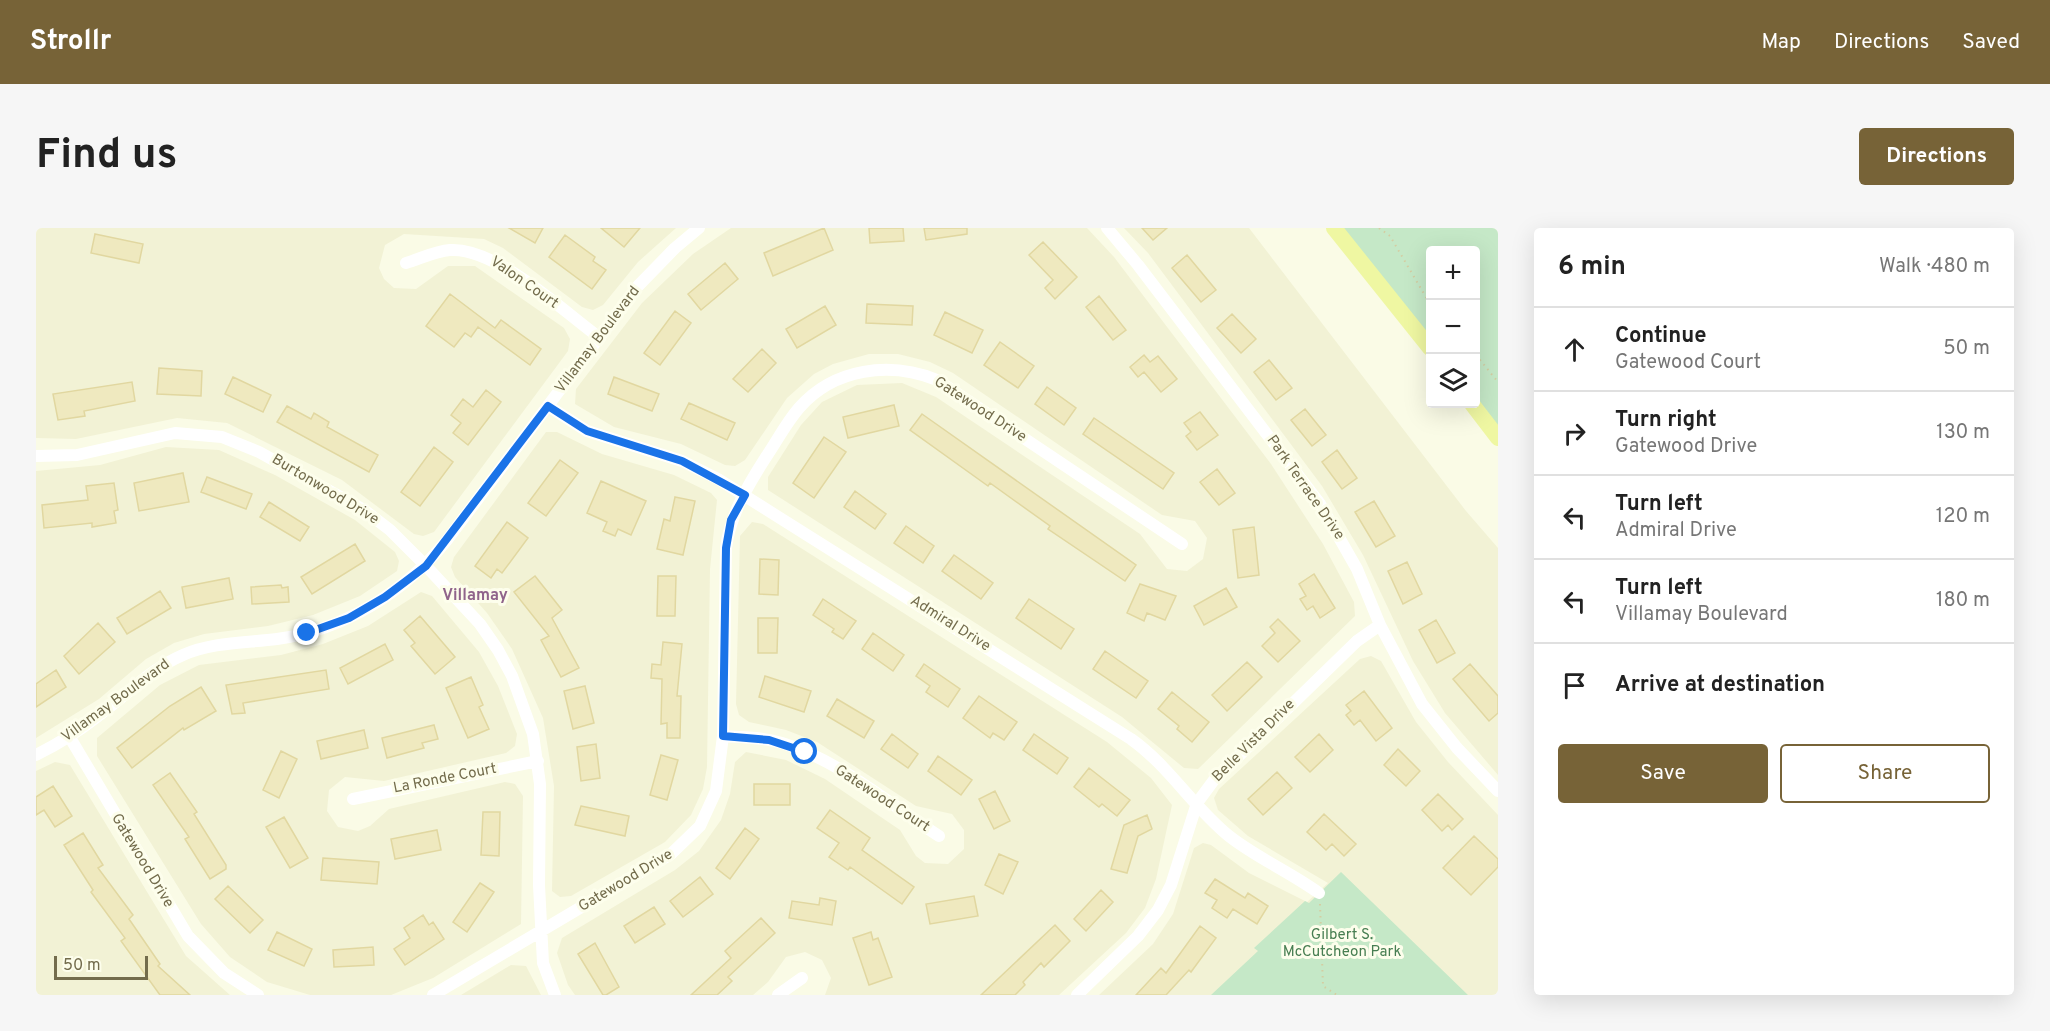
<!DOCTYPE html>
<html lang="en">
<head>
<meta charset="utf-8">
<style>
  body { margin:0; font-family:Overpass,sans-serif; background:#f6f6f6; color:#222 }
  .controls { position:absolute; right:18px; top:18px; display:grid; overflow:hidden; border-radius:6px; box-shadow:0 6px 24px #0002 }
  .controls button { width:54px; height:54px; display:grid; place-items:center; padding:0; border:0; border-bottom:2px solid #e0e0e0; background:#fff; color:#222; font:30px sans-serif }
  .scale { position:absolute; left:18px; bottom:15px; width:94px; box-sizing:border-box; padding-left:6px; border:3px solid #736c4c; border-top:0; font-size:16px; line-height:21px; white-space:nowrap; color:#736c4c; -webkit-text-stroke:4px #fdfeec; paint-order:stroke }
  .stop { position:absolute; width:18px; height:18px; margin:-14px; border:4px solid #1a73e8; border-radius:50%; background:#fff }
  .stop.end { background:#1a73e8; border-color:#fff; box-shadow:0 2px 6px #0008 }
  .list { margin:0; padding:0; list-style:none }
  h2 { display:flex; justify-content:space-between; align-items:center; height:78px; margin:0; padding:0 24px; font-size:26px }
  h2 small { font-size:20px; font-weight:400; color:#767676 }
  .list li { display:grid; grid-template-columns:39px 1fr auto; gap:18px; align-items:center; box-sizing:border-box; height:84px; padding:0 24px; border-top:2px solid #e0e0e0 }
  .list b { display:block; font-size:22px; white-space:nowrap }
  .list p { margin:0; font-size:20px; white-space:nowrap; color:#767676 }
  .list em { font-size:20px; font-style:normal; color:#767676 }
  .actions { display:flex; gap:12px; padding:18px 24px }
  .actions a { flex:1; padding:14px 0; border:2px solid #776337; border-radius:6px; text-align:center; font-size:21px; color:#776337 }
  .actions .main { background:#776337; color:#fff }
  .icon { flex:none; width:33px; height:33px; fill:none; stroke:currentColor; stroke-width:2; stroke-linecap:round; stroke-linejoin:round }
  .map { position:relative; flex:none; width:1462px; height:767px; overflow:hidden; border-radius:6px }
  header { display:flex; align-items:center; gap:36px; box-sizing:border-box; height:84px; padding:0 30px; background:#776337; color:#fff }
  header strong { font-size:28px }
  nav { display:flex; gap:33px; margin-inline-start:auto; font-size:21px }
  .intro { display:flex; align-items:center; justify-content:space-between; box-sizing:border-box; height:144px; padding:0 36px }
  h1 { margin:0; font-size:42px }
  .button { padding:15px 27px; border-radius:6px; background:#776337; color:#fff; font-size:21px; font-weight:700 }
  main { display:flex; gap:36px; padding:0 36px }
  aside { flex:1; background:#fff; border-radius:6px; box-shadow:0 6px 24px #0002 }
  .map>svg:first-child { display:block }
  .residential { fill:#f2f2d5 }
  .green { fill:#c5e8c7 }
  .building { fill:#efe9bf; stroke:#e1d7a0; stroke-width:1.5 }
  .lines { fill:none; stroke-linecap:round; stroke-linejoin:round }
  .path { stroke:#d4cda2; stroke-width:2; stroke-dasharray:1.5 4.5; stroke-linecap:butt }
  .minor { stroke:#fff; stroke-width:12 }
  .major { stroke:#eff7a2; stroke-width:16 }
  .route { stroke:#1a73e8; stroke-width:8 }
  .labels { text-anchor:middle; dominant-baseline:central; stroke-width:6; stroke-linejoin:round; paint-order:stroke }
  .street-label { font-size:15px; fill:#736c4c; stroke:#fdfeec }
  .park-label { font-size:15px; fill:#477e51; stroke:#fdfeec }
  .neighbourhood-label { font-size:16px; font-weight:bold; fill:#90648b; stroke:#fdfeec }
</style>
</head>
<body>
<header>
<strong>Strollr</strong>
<nav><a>Map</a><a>Directions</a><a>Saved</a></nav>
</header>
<div class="intro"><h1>Find us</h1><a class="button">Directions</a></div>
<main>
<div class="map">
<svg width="1462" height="767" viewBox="0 0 1462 767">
  <rect width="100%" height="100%" fill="#fafbe6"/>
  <path class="residential" d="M0,0H640L602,34L567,77L557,82L546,79L467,20L448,11L368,6L349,17L343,40L348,51L358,60L380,61L412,38H439L528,100L534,111L532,123L398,304L387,308L378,306L306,252L191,195L141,190L40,211L0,210Z
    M695,0H1051L1078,29L1235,236L1287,316L1318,374L1319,388L1162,541L1148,540L1086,489L732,262V249L765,197L786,174L821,157L866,155L900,169L1104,306L1131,341L1151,343L1167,331L1171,310L1159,293L1126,287L917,145L894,134L862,126H833L797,136L778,146L751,170L709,232L699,238L689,237L645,216L578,199L539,176L540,161L606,75L657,26Z
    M1088,0H1213L1430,283L1462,320V547L1409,485L1377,433L1327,327L1286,258L1112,25Z
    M510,204H521L566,226L638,247L675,265L681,272L674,341L671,539L667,561L655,587L629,614L535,668L524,669L516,663L518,558L507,490L476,421L451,385L419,349L415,339L418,329Z
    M130,219L183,222L239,247L319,292L359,324L363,333L361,343L324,368L277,387L232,398L168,406L138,415L110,431L63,471L0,510V243L64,237Z
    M716,294L727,296L1071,514L1115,550L1136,577L1120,651L1109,680L1090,705L1023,767H789L795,750L786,732L769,724L750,729L732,754L717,767H539L532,757L521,725L526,710L639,642L663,623L685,592L694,566L699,534L710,524L750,532L789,551L864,602L880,628L889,635L912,636L928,621V602L916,586L880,578L781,514L750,502L713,494L703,487L700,476L704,308Z
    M385,364L396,368L443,424L462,458L481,506L479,518L470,525L348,553L309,549L293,562L291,583L302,599L322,603L334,598L353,581L469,554L479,556L487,568L485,696L397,750L355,767H274L231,754L194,729L165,696L61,528V510L124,457L163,437L245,427L287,416L332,398Z
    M1335,428L1345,433L1380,494L1412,534L1462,587V767H1063L1117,716L1137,686L1158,620L1167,615L1175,617L1213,645L1271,674L1292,655L1212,608L1182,582L1178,570L1183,561L1324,431Z
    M19,534L34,537L150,728L194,767H0V543Z
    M475,737L490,738L505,767H425Z"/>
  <path class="green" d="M1294,0H1462V208L1440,176V22H1394V124Z
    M1305,644L1432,767H1175L1222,723L1218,720L1269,673L1273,675Z"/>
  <path class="building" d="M473,0H507L499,15Z
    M565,0H604L588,19Z
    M788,0L797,22L737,48L728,25Z
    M833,0H867L868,13L834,15Z
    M888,0H931V6L890,12Z
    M1106,0H1131L1117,12Z
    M59,6L107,16L103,35L55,25Z
    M529,7L559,29L557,33L570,42L556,61L513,29Z
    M1007,14L1041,49L1019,71L1009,60L1017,52L993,27Z
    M1151,27L1180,62L1165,74L1136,40Z
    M689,35L702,51L665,82L652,66Z
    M414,66L459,100L465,92L505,121L494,137L442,99L435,109L429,105L418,119L390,98Z
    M1063,68L1090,102L1077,112L1050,79Z
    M831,76L877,78L876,97L830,95Z
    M789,78L800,97L761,120L750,101Z
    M639,83L655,95L624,137L608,125Z
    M909,84L947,102L936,125L898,107Z
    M1196,86L1220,111L1205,125L1181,100Z
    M964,114L998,138L982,160L948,137Z
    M726,121L740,135L712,164L697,151Z
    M1108,127L1114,134L1122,128L1141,151L1125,164L1108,144L1102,149L1094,139Z
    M1233,132L1256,160L1240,172L1218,144Z
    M123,140L166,143L165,168L121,166Z
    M197,149L235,167L227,184L189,166Z
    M578,149L623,166L616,183L572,166Z
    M96,154L99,173L48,183L49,188L22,192L17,166Z
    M1011,159L1040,180L1028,197L999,176Z
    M450,162L465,174L432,217L417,205L425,195L415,187L427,171L437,179Z
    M653,175L699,195L691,212L645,191Z
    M858,177L863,198L812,210L807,189Z
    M251,178L275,191L278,185L293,194L291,199L342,227L333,244L241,194Z
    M1269,181L1290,207L1276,218L1255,192Z
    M1164,184L1182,207L1161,222L1150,208L1155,204L1148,195Z
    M886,186L1100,337L1089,353L1012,301L1014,298L954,255L952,258L874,202Z
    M1058,190L1138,245L1127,261L1047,206Z
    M788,209L810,224L778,270L757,255Z
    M398,219L417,234L384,278L365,264Z
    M1301,222L1321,250L1306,261L1286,234Z
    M524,232L542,245L510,288L492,275Z
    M1181,241L1199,265L1183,277L1164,254Z
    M147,245L153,274L103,283L98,255Z
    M171,249L216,266L210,281L165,264Z
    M565,253L610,273L595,307L582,301L579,308L567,303L571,294L551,285Z
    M78,255L82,282L78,283L80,295L56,299V295L8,300L6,277L52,272L50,258Z
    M819,263L850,286L839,301L808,279Z
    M639,269L659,273L647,327L621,321L628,291L634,293Z
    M1338,273L1359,308L1340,319L1319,284Z
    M233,274L273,299L264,313L224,289Z
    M471,294L492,310L466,345L461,341L455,350L439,338Z
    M870,298L898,318L887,335L858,315Z
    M1218,299L1223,347L1202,350L1197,302Z
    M319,316L329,333L276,366L265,349Z
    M918,327L957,355L945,371L906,343Z
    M724,331L743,332L742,367L723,366Z
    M1371,334L1386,366L1367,376L1352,343Z
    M1278,346L1299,380L1284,390L1277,378L1271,382L1264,371L1270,368L1263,356Z
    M499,348L526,382L516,390L543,440L525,449L505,412L513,408L478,364Z
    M622,348H640L639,388H621Z
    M193,350L197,371L150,380L146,359Z
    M1104,356L1140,368L1129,392L1111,385L1108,393L1091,385Z
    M245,357L246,360L252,359L253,374L216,376L215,359Z
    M1190,360L1201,379L1168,397L1158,378Z
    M124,363L135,380L91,406L81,390Z
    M787,371L820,393L807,411L796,404L798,401L777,387Z
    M993,371L1038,401L1025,421L980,390Z
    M384,388L419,429L399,446L375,418L379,415L368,402Z
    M722,390H742L741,425H722Z
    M1242,391L1264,413L1242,434L1226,418L1239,405L1234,399Z
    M1400,392L1419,425L1401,435L1383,402Z
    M62,395L79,414L43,446L28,428Z
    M837,405L868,427L857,443L826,421Z
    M627,414L646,416L641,468H645L644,510H631V495L625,496L626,451L615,450L616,436L625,437Z
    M349,416L357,432L312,456L304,440Z
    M1069,423L1112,453L1100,470L1057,441Z
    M1211,434L1226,449L1191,483L1176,467Z
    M888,436L924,461L912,479L890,464L894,458L880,448Z
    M1434,436L1462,468V485L1453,493L1417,451Z
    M20,442L30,459L0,479V456Z
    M290,442L293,461L207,475L209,485L196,486L190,457Z
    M729,448L775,463L768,484L723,469Z
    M435,449L447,477L443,479L453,501L432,510L410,460Z
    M549,458L558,495L537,501L528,463Z
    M165,459L180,483L148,502L147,500L96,540L81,520L134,478Z
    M1328,463L1356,500L1340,513L1324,492L1318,497L1310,487L1315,483L1310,477Z
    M1136,464L1173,494L1156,514L1141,501L1143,498L1122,481Z
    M943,468L981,494L968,512L957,505L954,510L927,490Z
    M801,471L838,493L828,510L791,488Z
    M398,497L402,511L386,515L388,520L351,530L346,510Z
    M328,502L332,520L285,531L281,513Z
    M856,506L882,526L872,540L845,521Z
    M998,506L1032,530L1021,546L987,522Z
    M1283,506L1297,522L1274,544L1259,529Z
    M560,516L564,550L545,553L541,519Z
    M1362,521L1384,543L1370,558L1348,537Z
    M245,523L261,531L243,570L227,562Z
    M625,527L642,532L631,572L614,567Z
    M902,528L936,552L925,567L892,543Z
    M1053,540L1094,572L1081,588L1066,576L1063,579L1038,559Z
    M1241,544L1256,560L1227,587L1212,571Z
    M134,545L161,584L158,586L190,637V641L174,651L149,611L153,609L117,557Z
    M718,556H754V577H718Z
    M17,558L36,588L19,599L8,582L0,587V569Z
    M959,563L974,593L958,601L943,571Z
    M1402,566L1427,591L1416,602L1412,597L1406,603L1386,582Z
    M545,578L593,588L589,608L539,597Z
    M794,582L834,610L826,622L878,659L866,676L814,639L812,642L793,629L803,615L781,600Z
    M447,584H464L463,628L445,627Z
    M1288,586L1320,616L1308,628L1296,616L1290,622L1271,604Z
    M1111,587L1116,601L1102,608L1091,645L1075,641L1088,597Z
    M248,589L272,630L254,640L230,599Z
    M709,600L723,611L694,651L680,640Z
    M401,602L405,622L359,631L355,611Z
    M47,605L67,637L62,640L97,687L93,691L124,736L122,738L154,767H124L85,713L89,710L55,664L57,662L28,617Z
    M1438,608L1462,631V639L1435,667L1407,640Z
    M963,626L982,634L967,666L949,657Z
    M287,630L343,634L341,656L285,652Z
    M664,649L677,666L647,689L634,673Z
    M1179,651L1209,670L1212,665L1232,678L1221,696L1197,681L1191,690L1176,680L1181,672L1169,665Z
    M444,655L458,664L431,704L417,694Z
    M192,658L227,692L214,705L179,671Z
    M1065,662L1077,674L1050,703L1038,691Z
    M938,668L942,688L894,696L890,676Z
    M784,670L800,673L796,697L753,690L756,673L783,677Z
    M618,679L629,696L599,715L588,698Z
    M387,687L393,697L397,694L408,711L369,737L358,721L374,710L368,700Z
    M725,690L739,705L692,749L696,753L681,767H655L695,730L689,723Z
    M1019,697L1034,713L1008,739L1005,735L987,754L989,757L979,767H945Z
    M1164,698L1180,710L1155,744L1153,742L1130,767H1100L1125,740L1130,745Z
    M241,704L276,721L268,738L232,722Z
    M835,704L837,712L842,710L856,749L833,757L817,710Z
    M559,715L583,759L570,767H567L542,726Z
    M337,719L338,737L298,739L297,722Z"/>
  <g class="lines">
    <path class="path" d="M1343,0L1354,8L1394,76
      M1440,127L1462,154
      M1284,676L1287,758L1301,767"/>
    <path class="minor" d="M1071,0L1102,37L1284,276L1321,341L1344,397L1386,476L1421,520L1462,563
      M370,35C384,31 399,23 414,22C460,19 527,83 564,110
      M512,178L551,203L646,233L682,251L1095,511C1133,538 1157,579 1193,608C1221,630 1254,644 1283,665
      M0,228L41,227L139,205L186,209L223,224L328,282L354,302L390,338L444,396L462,422L476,448L497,506L504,556L503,657L507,735L519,767
      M33,508L152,708L188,745L222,767
      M687,508C706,509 726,509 746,515C803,532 853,576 903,608
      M0,527C22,516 43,503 62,488C91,467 114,441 147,427C176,414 210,415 241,411C308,402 369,364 411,312L602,58L639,20L663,0
      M317,571L502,533
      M397,767L635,626L664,598L680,563L687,508L690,320C694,287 712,257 730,229C741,213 750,195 763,180C798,140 854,133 901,152L1146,316
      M742,767L766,750
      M1041,767L1102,708L1122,682L1135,657L1161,575L1178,552L1321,413L1344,397"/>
    <path class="major" d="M1298,0L1394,120
      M1436,176L1462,210"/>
  </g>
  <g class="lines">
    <path class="route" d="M271,405L313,390L349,369L390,338L512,178L551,203L646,233L709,267L695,292L690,320L687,508L733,512L769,524"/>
  </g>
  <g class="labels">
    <g class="street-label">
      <text transform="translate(488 55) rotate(35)">Valon Court</text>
      <text transform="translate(562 112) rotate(-53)">Villamay Boulevard</text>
      <text transform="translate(944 182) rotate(33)">Gatewood Drive</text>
      <text transform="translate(1269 260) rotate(55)">Park Terrace Drive</text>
      <text transform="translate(289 262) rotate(31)">Burtonwood Drive</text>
      <text transform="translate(914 396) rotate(32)">Admiral Drive</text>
      <text transform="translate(80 473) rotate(-36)">Villamay Boulevard</text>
      <text transform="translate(1218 513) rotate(-45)">Belle Vista Drive</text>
      <text transform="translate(409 551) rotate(-11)">La Ronde Court</text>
      <text transform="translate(846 571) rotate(33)">Gatewood Court</text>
      <text transform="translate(106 633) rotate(59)">Gatewood Drive</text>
      <text transform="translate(590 653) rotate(-31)">Gatewood Drive</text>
    </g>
    <g class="park-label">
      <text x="1306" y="707">Gilbert S.<tspan x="1306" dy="17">McCutcheon Park</tspan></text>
    </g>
    <g class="neighbourhood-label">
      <text x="439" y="368">Villamay</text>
    </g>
  </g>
</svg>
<div class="controls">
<button>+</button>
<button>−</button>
<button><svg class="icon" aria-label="layers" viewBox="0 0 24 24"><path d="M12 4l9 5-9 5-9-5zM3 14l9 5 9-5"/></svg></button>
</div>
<div class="scale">50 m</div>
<div class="stop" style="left:769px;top:524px"></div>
<div class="stop end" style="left:271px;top:405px"></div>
</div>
<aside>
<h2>6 min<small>Walk · 480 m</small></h2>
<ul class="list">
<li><svg class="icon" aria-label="ahead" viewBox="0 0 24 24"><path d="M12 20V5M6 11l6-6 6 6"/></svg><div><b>Continue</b><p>Gatewood Court</p></div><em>50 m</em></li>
<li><svg class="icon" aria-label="right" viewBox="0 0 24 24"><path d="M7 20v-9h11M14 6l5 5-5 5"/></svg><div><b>Turn right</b><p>Gatewood Drive</p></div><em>130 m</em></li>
<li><svg class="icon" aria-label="left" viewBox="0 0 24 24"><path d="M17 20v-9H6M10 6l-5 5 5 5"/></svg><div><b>Turn left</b><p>Admiral Drive</p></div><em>120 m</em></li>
<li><svg class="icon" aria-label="left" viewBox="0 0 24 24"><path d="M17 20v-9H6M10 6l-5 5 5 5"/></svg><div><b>Turn left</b><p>Villamay Boulevard</p></div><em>180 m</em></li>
<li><svg class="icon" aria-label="arrive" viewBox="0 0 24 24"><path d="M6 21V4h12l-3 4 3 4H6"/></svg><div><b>Arrive at destination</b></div></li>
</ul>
<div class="actions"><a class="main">Save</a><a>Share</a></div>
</aside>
</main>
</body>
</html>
